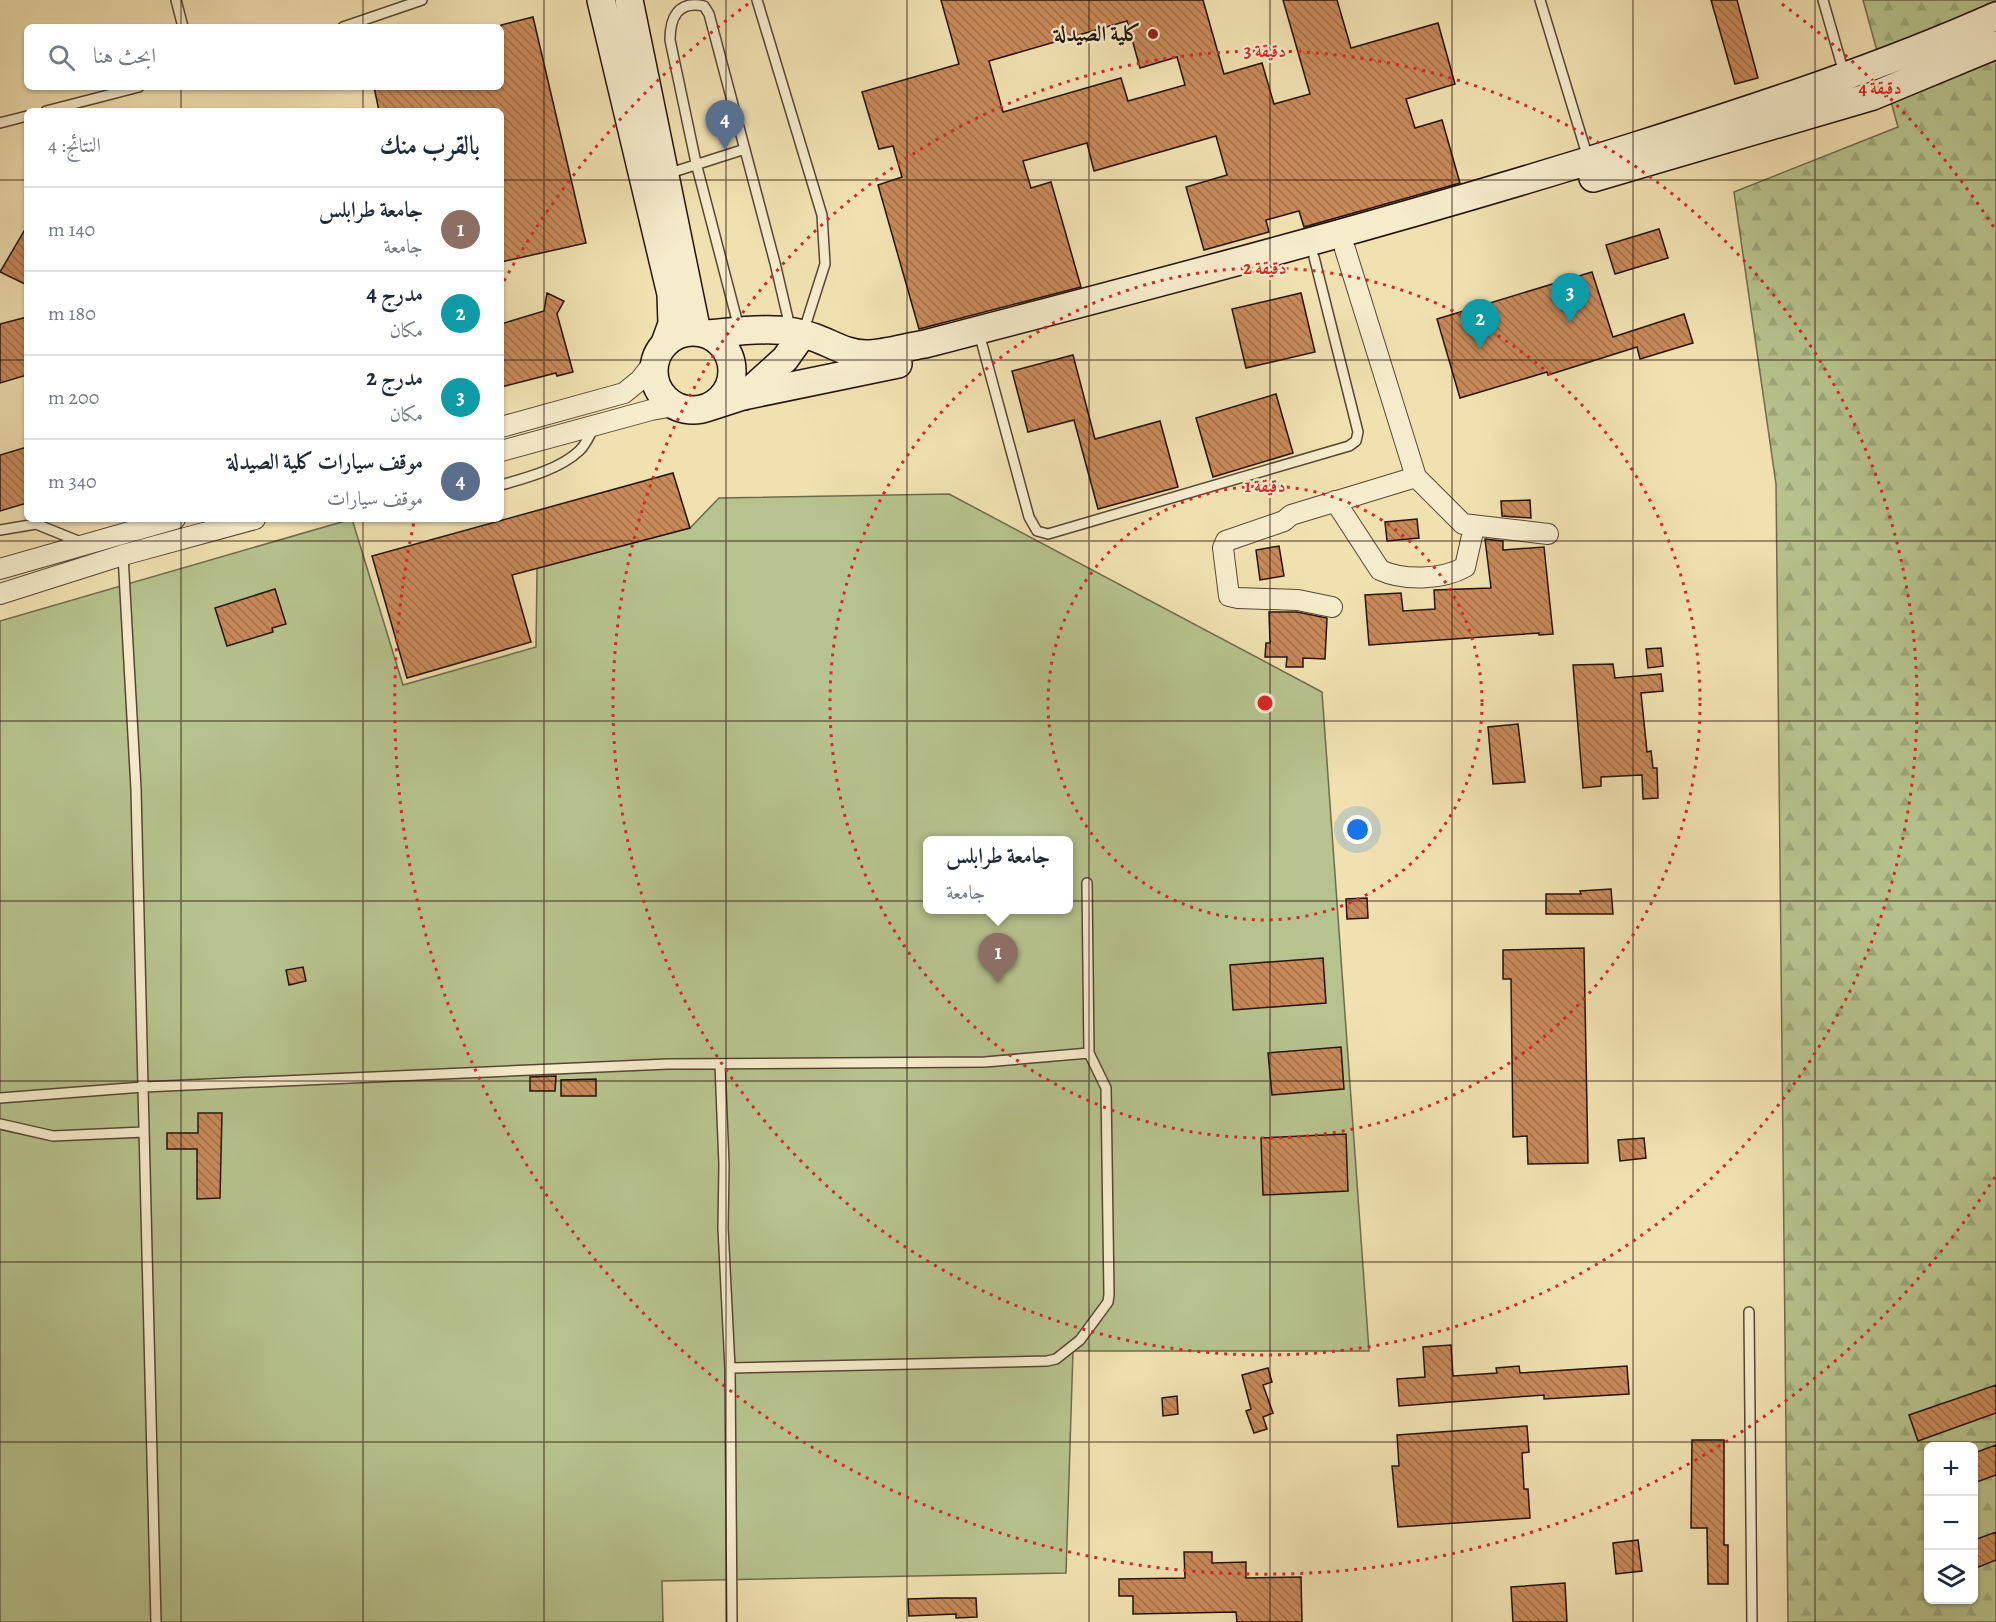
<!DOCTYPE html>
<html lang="ar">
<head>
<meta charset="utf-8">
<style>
  body { margin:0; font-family:Alegreya,Amiri,serif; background:#f2f2f3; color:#1f2937; direction:rtl }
  .controls { position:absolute; right:18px; bottom:18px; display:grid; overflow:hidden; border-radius:9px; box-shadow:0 2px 4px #0004 }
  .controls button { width:54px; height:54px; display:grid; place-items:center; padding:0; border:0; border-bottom:2px solid #e0e1e3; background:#fff; color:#1f2937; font:30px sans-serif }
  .you { position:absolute; left:1358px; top:830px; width:21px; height:21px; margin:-15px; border:4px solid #fff; border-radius:50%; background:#1a73e8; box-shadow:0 0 0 9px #1a73e833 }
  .badge { display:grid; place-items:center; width:39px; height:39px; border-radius:50%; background:#8f2418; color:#fff; font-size:20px; font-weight:700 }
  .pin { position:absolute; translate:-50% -50px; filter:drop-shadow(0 2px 3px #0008) }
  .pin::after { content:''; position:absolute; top:32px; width:21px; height:18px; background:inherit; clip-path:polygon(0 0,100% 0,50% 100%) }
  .popup { position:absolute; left:923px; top:836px; width:150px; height:78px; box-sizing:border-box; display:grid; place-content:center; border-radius:9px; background:#fff; filter:drop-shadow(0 2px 4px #0005); font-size:20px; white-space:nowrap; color:#747a83 }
  .popup b { font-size:22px; color:#1f2937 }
  .popup::after { content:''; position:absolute; left:50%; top:100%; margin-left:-12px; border:12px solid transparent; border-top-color:#fff }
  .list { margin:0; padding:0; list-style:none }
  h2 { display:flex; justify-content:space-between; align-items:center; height:78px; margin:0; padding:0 24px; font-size:26px }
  h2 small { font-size:20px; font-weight:400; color:#747a83 }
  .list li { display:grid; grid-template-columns:39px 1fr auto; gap:18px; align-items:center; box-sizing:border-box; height:84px; padding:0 24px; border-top:2px solid #e0e1e3 }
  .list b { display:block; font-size:22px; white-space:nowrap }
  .list p { margin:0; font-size:20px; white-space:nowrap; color:#747a83 }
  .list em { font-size:20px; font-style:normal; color:#747a83 }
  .icon { flex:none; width:33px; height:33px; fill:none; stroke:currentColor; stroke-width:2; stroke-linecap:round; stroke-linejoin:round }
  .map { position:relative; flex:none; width:1996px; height:1622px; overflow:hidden; direction:ltr }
  .search { position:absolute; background:#fff; box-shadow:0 2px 4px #0004; left:24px; top:24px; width:480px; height:66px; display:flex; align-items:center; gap:15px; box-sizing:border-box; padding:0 21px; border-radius:9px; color:#747a83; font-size:22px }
  .panel { position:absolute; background:#fff; box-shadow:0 2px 4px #0004; left:24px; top:108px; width:480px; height:414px; border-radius:9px; direction:rtl }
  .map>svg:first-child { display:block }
  .green { fill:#b7c38e; stroke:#6e6b4c; stroke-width:1.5; fill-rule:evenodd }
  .forest { fill:url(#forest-firs); stroke:#6e6b4c; stroke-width:1.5; fill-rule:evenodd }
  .building { fill:url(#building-back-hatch); stroke:#24130a; stroke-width:1.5; fill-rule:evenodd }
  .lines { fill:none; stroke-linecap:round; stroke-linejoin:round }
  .lane-casing { stroke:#574634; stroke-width:12 }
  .street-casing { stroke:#574634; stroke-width:22 }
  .secondary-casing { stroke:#24130a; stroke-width:30 }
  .lane { stroke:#f6eccc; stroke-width:9 }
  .street { stroke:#f6eccc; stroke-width:20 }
  .secondary { stroke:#f6eccc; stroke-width:27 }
  .grid { fill:none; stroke:#24130a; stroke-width:1.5; stroke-opacity:0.55 }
  .ring { fill:none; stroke:#d62828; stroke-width:3; stroke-dasharray:3 6 }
  .poi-dot { fill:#8f2418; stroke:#f6eccc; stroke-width:2 }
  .labels { text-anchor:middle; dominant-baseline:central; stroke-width:4.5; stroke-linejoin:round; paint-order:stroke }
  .poi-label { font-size:22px; font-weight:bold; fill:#24130a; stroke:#f6eccc; text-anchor:end }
  .centre { fill:#d62828; stroke:#f6eccc; stroke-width:3 }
  .ring-label { font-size:18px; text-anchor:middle; font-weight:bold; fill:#d62828; stroke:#f6eccc; stroke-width:4.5; stroke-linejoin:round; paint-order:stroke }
</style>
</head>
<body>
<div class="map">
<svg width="1996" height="1622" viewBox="0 0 1996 1622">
  <defs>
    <pattern id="forest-firs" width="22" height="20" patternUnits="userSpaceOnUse" patternTransform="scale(1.5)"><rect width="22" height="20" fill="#b7c38e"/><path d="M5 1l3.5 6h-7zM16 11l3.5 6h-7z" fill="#9da779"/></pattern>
    <pattern id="building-back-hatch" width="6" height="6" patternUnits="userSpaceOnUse" patternTransform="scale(1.5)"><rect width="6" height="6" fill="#c98a5a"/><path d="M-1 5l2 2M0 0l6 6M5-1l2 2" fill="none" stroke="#a37049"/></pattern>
  </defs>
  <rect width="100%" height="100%" fill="#f1e1b1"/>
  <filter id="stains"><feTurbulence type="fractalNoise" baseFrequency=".00333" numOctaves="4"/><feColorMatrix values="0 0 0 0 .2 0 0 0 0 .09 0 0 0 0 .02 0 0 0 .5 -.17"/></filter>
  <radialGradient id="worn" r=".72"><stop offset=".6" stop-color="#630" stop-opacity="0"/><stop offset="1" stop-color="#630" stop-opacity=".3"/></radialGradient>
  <path class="green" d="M949,494L1322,692L1369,1351H1073L1066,1573L662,1581L663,1622H0V621L352,519L403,685L536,647L537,568L690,528L719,498ZM928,840H1068V910H928Z"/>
  <path class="forest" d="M1863,0H1996V1622H1788L1776,484L1734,192L1898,127ZM1928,1446H1974V1600H1928Z"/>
  <path class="building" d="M941,0H1203L1224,74L1262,63L1274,104L1310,94L1283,0H1337L1351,48L1438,23L1455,84L1406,99L1415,128L1442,120L1460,183L1304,227L1299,211L1266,220L1269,232L1204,250L1186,187L1227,175L1216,136L1094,171L1087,143L1023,161L1031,188L1051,182L1081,287L919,329L878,185L902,177L893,146L879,149L862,92L959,64ZM1127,21L1140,68L1177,57L1185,85L1128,101L1121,78L1003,112L989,61Z
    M1711,0H1737L1758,78L1735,84Z
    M533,17L586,243L501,262V111H379L374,87H501V25Z
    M27,226V285L0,272Z
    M1659,229L1668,258L1615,274L1606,245Z
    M1592,272L1613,337L1684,314L1693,343L1640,359L1637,347L1548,375L1547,372L1460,398L1437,319Z
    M547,293L564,301L557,314L573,372L557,376L556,373L501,387V324L544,311Z
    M1301,293L1315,352L1246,368L1232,309Z
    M27,317V375L0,383V324Z
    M1073,355L1095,439L1160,421L1178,487L1098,509L1074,420L1028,432L1012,371Z
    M1276,394L1293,453L1213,477L1196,418Z
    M27,447V503L0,511V455Z
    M673,473L690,528L512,575L531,642L407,678L372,556Z
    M1530,500L1531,518L1502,516L1501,501Z
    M1417,519L1419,538L1387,541L1385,522Z
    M1485,539L1503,541V550L1544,547L1553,634L1539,635V633L1369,645L1365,595L1401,593L1403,611L1435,609L1434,590L1491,588Z
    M1279,546L1284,576L1260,580L1256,550Z
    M275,589L286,624L272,628L273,632L227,646L215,608Z
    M1269,612H1297L1327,618L1325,659L1303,658V667H1286L1287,657H1265L1266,643H1270Z
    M1661,648L1663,666L1648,668L1646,649Z
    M1613,664L1615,678L1661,674L1663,691L1641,693L1647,752L1651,751L1653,768H1657L1658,798L1643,799L1642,775L1601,777V786L1583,788L1573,665Z
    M1518,724L1525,782L1493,784L1488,727Z
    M1611,889L1613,914H1546V894H1581L1580,891Z
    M1367,898L1368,918L1347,919L1346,899Z
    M1584,948L1588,1163L1528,1164L1527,1136L1513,1137L1511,979H1503V950Z
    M1323,958L1326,1003L1233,1010L1230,965Z
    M303,967L306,981L289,985L286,970Z
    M1341,1047L1344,1089L1272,1095L1268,1053Z
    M556,1076L555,1091H530V1077Z
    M596,1079V1096H561V1080Z
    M198,1113H222L220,1198L197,1199V1149H167V1133H198Z
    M1346,1134L1348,1191L1263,1195L1261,1138Z
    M1644,1138L1646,1158L1620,1161L1618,1140Z
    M1451,1345L1453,1376L1497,1373L1496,1368L1519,1366L1520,1373L1627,1366L1629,1394L1544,1399V1395L1399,1406L1397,1379L1425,1377L1423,1347Z
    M1268,1368L1272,1382L1263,1385L1273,1413L1263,1417L1267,1429L1254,1433L1246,1411L1251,1409L1242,1375Z
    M1996,1385V1413L1918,1441L1909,1415Z
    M1177,1396L1178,1414L1163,1416L1162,1398Z
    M1527,1426L1529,1452L1522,1453L1524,1489H1528L1530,1518L1398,1527L1392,1466H1399L1397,1435Z
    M1692,1440H1724V1545H1728V1584H1708L1707,1528H1691Z
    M1996,1445V1475L1974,1483V1453Z
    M1996,1532V1560L1974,1569V1540Z
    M1638,1540L1642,1571L1616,1574L1613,1543Z
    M1184,1552H1212V1563L1246,1562V1578L1301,1577L1302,1622H1237L1236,1612L1133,1614V1596H1119V1579L1185,1578Z
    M1565,1583L1567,1622H1513L1511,1587Z
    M941,1598H976L977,1617L956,1618V1614L909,1616L908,1599Z"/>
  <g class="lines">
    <defs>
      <path id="lane" d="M176,0L183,27
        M757,0L822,215L825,264L803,333
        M1540,0L1588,158
        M1823,0L1844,73
        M343,27L422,0
        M46,111L139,87
        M0,123L27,116
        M667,174L745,149
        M739,328L696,163L670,40C670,19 677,0 704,6L709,14L775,263L790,327
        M982,344L1029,517L1037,531L1048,534L1349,446L1356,441L1358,432L1314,257
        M501,485C526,478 560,469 579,451C586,445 590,434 594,427
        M0,530L36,524L83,543
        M123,555L136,789L143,1087L668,1064L985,1062L1089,1053
        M720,1064L724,1165L723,1228L730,1368L732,1622
        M0,1098L143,1087L156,1622
        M0,1124L53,1136L144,1132
        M1749,1312L1752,1622
        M730,1368L1047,1361L1056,1359L1080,1340L1108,1302L1109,1295L1106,1088L1089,1053L1087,883"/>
      <path id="street" d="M1345,249L1416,477L1463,524L1548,534
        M501,427L624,393L640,380L655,361
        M501,451L651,410L675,406
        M1335,501L1380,570C1404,581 1442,580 1465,567L1474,527
        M0,569L175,519
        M0,594L123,555L255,519
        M1332,607L1298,600L1238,598L1229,596L1223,548L1226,541L1284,521L1291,515L1416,477"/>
      <path id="secondary" d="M601,0L671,294L672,324L665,343
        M629,0L697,332
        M1593,178L1873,96L1996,45
        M654 371a39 39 0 1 1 78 0a39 39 0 1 1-78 0Z
        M708,334C742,331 780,325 813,337C831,343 846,354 866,354C885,354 906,347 925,344C1163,282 1401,220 1636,146C1758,107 1879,68 1996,16
        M744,396L785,359L802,335
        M709,407L743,396L898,364"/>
    </defs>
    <use href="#lane" class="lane-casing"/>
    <use href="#street" class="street-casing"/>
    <use href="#secondary" class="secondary-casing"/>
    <use href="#lane" class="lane"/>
    <use href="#street" class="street"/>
    <use href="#secondary" class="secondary"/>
  </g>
  <path class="grid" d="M181,0V27M363,0V27M544,0V1622M726,0V1622M907,0V1622M1089,0V1622M1270,0V1622M1452,0V1622M1633,0V1622M1815,0V1622M181,87V111M363,87V111M0,180H27M501,180H1996M0,360H27M501,360H1996M181,519V1622M363,519V1622M0,541H1996M0,721H1996M0,901H1996M0,1081H1996M0,1262H1996M0,1442H1996"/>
  <g class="ring">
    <circle cx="1265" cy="703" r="217"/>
    <circle cx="1265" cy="703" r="435"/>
    <circle cx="1265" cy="703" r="652"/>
    <path d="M1995 1177A870 870 0 0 1 414 522M504 281A870 870 0 0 1 748 4M1782 4A870 870 0 0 1 1995 229"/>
  </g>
  <circle class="poi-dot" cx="1153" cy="34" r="6"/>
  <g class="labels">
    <g class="poi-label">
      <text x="1141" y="34">كلية الصيدلة</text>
    </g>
  </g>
  <circle cx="1265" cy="703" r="9" class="centre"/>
  <g class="ring-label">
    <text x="1265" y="57">3 دقيقة</text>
    <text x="1880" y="94">4 دقيقة</text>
    <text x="1265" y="274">2 دقيقة</text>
    <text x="1265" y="492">1 دقيقة</text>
  </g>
  <rect width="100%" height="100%" filter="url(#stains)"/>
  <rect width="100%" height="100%" fill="url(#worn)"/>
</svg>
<div class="controls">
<button>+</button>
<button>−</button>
<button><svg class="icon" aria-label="layers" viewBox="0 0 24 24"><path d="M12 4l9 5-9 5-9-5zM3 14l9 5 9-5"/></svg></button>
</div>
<div class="you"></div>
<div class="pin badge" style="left:998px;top:983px;background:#8d6e63">1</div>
<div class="popup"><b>جامعة طرابلس</b>جامعة</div>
<div class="pin badge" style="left:1480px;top:349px;background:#0f9aa8">2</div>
<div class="pin badge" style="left:1570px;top:323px;background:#0f9aa8">3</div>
<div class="pin badge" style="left:725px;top:150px;background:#5c6f8a">4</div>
<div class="search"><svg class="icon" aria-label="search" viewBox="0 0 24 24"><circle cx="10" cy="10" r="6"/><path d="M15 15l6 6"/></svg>ابحث هنا</div>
<section class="panel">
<h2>بالقرب منك<small>النتائج: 4</small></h2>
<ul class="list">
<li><span class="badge" style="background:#8d6e63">1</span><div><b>جامعة طرابلس</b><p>جامعة</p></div><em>140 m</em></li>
<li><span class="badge" style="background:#0f9aa8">2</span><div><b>مدرج 4</b><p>مكان</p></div><em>180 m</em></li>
<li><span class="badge" style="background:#0f9aa8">3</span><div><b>مدرج 2</b><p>مكان</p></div><em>200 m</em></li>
<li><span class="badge" style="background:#5c6f8a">4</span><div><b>موقف سيارات كلية الصيدلة</b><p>موقف سيارات</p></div><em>340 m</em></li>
</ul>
</section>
</div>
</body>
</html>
